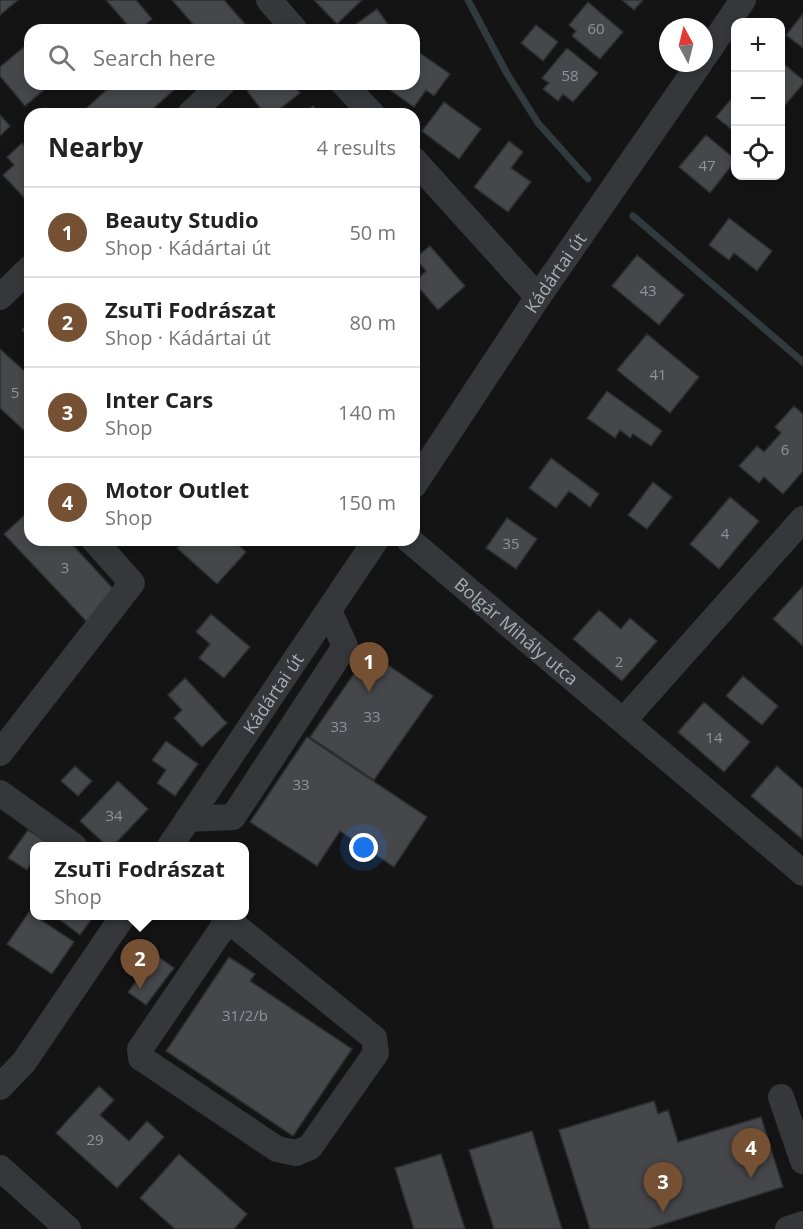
<!DOCTYPE html>
<html lang="en">
<head>
<meta charset="utf-8">
<style>
  body { margin:0; font-family:"Open Sans",sans-serif; background:#f6f6f6; color:#222 }
  .controls { position:absolute; right:18px; top:18px; display:grid; overflow:hidden; border-radius:12px; box-shadow:0 3px 9px #0003 }
  .controls button { width:54px; height:54px; display:grid; place-items:center; padding:0; border:0; border-bottom:2px solid #e0e0e0; background:#fff; color:#222; font:30px sans-serif }
  .compass { position:absolute; left:659px; top:18px; width:54px; height:54px; border-radius:50%; background:#fff; box-shadow:0 3px 9px #0003; rotate:353deg }
  .you { position:absolute; left:364px; top:848px; width:21px; height:21px; margin:-15px; border:4px solid #fff; border-radius:50%; background:#1a73e8; box-shadow:0 0 0 9px #1a73e833 }
  .badge { display:grid; place-items:center; width:39px; height:39px; border-radius:50%; background:#765032; color:#fff; font-size:20px; font-weight:700 }
  .pin { position:absolute; translate:-50% -50px; filter:drop-shadow(0 2px 3px #0008) }
  .pin::after { content:''; position:absolute; top:32px; width:21px; height:18px; background:inherit; clip-path:polygon(0 0,100% 0,50% 100%) }
  .popup { position:absolute; left:30px; top:842px; width:219px; height:78px; box-sizing:border-box; display:grid; place-content:center; border-radius:12px; background:#fff; filter:drop-shadow(0 2px 4px #0005); font-size:20px; white-space:nowrap; color:#767676 }
  .popup b { font-size:22px; color:#222 }
  .popup::after { content:''; position:absolute; left:50%; top:100%; margin-left:-12px; border:12px solid transparent; border-top-color:#fff }
  .list { margin:0; padding:0; list-style:none }
  h2 { display:flex; justify-content:space-between; align-items:center; height:78px; margin:0; padding:0 24px; font-size:26px }
  h2 small { font-size:20px; font-weight:400; color:#767676 }
  .list li { display:grid; grid-template-columns:39px 1fr auto; gap:18px; align-items:center; box-sizing:border-box; height:90px; padding:0 24px; border-top:2px solid #e0e0e0 }
  .list b { display:block; font-size:22px; white-space:nowrap }
  .list p { margin:0; font-size:20px; white-space:nowrap; color:#767676 }
  .list em { font-size:20px; font-style:normal; color:#767676 }
  .icon { flex:none; width:33px; height:33px; fill:none; stroke:currentColor; stroke-width:2; stroke-linecap:round; stroke-linejoin:round }
  .map { position:relative; flex:none; width:803px; height:1229px; overflow:hidden }
  .search { position:absolute; background:#fff; box-shadow:0 3px 9px #0003; left:24px; top:24px; width:396px; height:66px; display:flex; align-items:center; gap:15px; box-sizing:border-box; padding:0 21px; border-radius:18px; color:#767676; font-size:22px }
  .panel { position:absolute; background:#fff; box-shadow:0 3px 9px #0003; left:24px; top:108px; width:396px; height:438px; border-radius:18px }
  .map>svg:first-child { display:block }
  .lines { fill:none; stroke-linecap:round; stroke-linejoin:round }
  .stream { stroke:#313b3e; stroke-width:7 }
  .building { fill:#46474a; stroke:#2e2f31; stroke-width:1.5 }
  .minor { stroke:#35373a; stroke-width:26 }
  .labels { text-anchor:middle; dominant-baseline:central; stroke-width:6; stroke-linejoin:round; paint-order:stroke }
  .number-label { font-size:15px; fill:#8f949a }
  .street-label { font-size:18px; fill:#a7aeb4; stroke:#0f0f10 }
</style>
</head>
<body>
<div class="map">
<svg width="803" height="1229" viewBox="0 0 803 1229">
  <rect width="100%" height="100%" fill="#141415"/>
  <g class="lines">
    <path class="stream" d="M468,0L506,72L538,123L588,179
      M633,216L803,362"/>
  </g>
  <path class="building" d="M0,0H18L0,15Z
    M106,0H136L152,19L139,30H132Z
    M172,0H224L245,24L237,30H198Z
    M314,0H362L337,24Z
    M622,0H643L634,10Z
    M588,2L623,32L600,59L572,36L576,31L569,25Z
    M377,9L392,30H348Z
    M803,14V48L786,35Z
    M536,25L558,42L543,61L521,43Z
    M30,42V84H51L25,106L0,76V67Z
    M567,48L598,73L573,102L563,94L558,101L543,89L549,83L542,78Z
    M414,49L450,74L434,96L426,90L414,107L383,85L414,84Z
    M780,61L803,80V84L780,111Z
    M113,84H169L174,90L147,114H80Z
    M256,84H294L300,93L273,114H265L247,91Z
    M736,93V133L716,117Z
    M444,102L481,129L459,159L422,131Z
    M313,106L320,114H303Z
    M0,115L10,126L0,136Z
    M706,135L736,160L710,193L679,167Z
    M509,141L523,152L511,168L531,182L508,212L474,187Z
    M22,143L26,148L30,144V204L3,175L14,165L7,157Z
    M729,218L772,251L757,271L734,253L729,260L709,245Z
    M430,246L465,286L438,310L414,282L426,271L415,258Z
    M637,255L684,295L659,325L612,286Z
    M30,321V338L22,330Z
    M647,334L699,377L670,413L617,370Z
    M0,349L30,376V436L0,408Z
    M607,391L662,431L651,446L633,434L630,438L620,430L615,438L587,418Z
    M794,406L803,414V471L783,494L764,477L759,483L739,466L757,446L764,452L781,433L775,427Z
    M551,458L599,494L590,507L569,491L556,508L529,488Z
    M653,482L672,497L647,529L628,515Z
    M730,497L759,521L719,569L690,544Z
    M30,510V540H68L119,595L88,623L4,534Z
    M507,518L537,539L516,569L486,548Z
    M185,540H233L246,552L217,584L177,548Z
    M803,586V646L773,619Z
    M599,610L621,629L630,618L657,641L622,681L573,639Z
    M211,614L250,647L224,678L199,658L210,644L196,632Z
    M369,652L433,696L374,780L310,737Z
    M743,676L778,706L762,725L726,696Z
    M185,678L227,723L202,747L174,718L182,710L168,695Z
    M704,702L750,742L724,772L678,732Z
    M307,737L427,817L394,867L340,831L317,866L250,822Z
    M166,741L198,764L175,796L157,783L166,770L152,760Z
    M75,766L92,781L78,796L61,781Z
    M777,766L803,789L802,839L751,796Z
    M118,781L148,809L113,846H107L80,821Z
    M28,830L52,846H35V866L31,863L27,870L8,858Z
    M29,912L74,942L52,974L7,944Z
    M55,916H94L80,935Z
    M156,955L174,968L146,1005L128,992Z
    M229,957L255,974L250,981L352,1049L293,1136L166,1051Z
    M99,1086L114,1100L100,1115L129,1141L147,1121L164,1137L117,1188L56,1133Z
    M654,1101L658,1114L668,1110L678,1142L761,1117L783,1187L648,1229H590L559,1130Z
    M532,1131L562,1229H494L469,1150Z
    M179,1154L247,1214L234,1229H175L140,1198Z
    M441,1154L465,1229H414L395,1168Z"/>
  <g class="lines">
    <g class="minor">
      <path d="M269,0L295,30"/>
      <path d="M704,57L743,0"/>
      <path d="M344,84L372,114"/>
      <path d="M190,114L222,84"/>
      <path d="M414,160L538,297"/>
      <path d="M0,297L30,268"/>
      <path id="s1" d="M414,485L538,297L700,63"/>
      <path id="s2" d="M409,540L803,873"/>
      <path d="M624,720L803,519"/>
      <path d="M0,753L132,583L94,540"/>
      <path d="M0,793L74,846"/>
      <path d="M188,819L233,817L345,646L329,611"/>
      <path id="s3" d="M170,846L376,540"/>
      <path d="M223,916L374,1038L376,1053L310,1147L296,1153L277,1149L141,1058L140,1049L228,920"/>
      <path d="M0,1087L24,1062L123,916"/>
      <path d="M781,1097L803,1161"/>
      <path d="M0,1168L68,1229"/>
      <path d="M788,1229L803,1224"/>
    </g>
  </g>
  <g class="labels">
    <g class="number-label">
      <text x="596" y="28">60</text>
      <text x="570" y="75">58</text>
      <text x="707" y="165">47</text>
      <text x="648" y="290">43</text>
      <text x="658" y="374">41</text>
      <text x="15" y="392">5</text>
      <text x="785" y="449">6</text>
      <text x="725" y="533">4</text>
      <text x="511" y="543">35</text>
      <text x="65" y="567">3</text>
      <text x="619" y="661">2</text>
      <text x="372" y="716">33</text>
      <text x="339" y="726">33</text>
      <text x="714" y="737">14</text>
      <text x="301" y="784">33</text>
      <text x="114" y="815">34</text>
      <text x="245" y="1015">31/2/b</text>
      <text x="95" y="1139">29</text>
    </g>
    <g class="street-label">
      <text stroke="none"><textPath href="#s1" startOffset="255">Kádártai út</textPath></text>
      <text stroke="none"><textPath href="#s2" startOffset="141">Bolgár Mihály utca</textPath></text>
      <text stroke="none"><textPath href="#s3" startOffset="184">Kádártai út</textPath></text>
    </g>
  </g>
</svg>
<div class="controls">
<button>+</button>
<button>−</button>
<button><svg class="icon" aria-label="locate" viewBox="0 0 24 24"><circle cx="12" cy="12" r="6"/><path d="M12 2v4M12 18v4M2 12h4M18 12h4"/></svg></button>
</div>
<svg class="compass" viewBox="-18 -18 36 36"><path d="M0-13l5 13h-10z" fill="#e53935"/><path d="M0 13l5-13h-10z" fill="#767676"/></svg>
<div class="you"></div>
<div class="pin badge" style="left:369px;top:692px">1</div>
<div class="pin badge" style="left:140px;top:989px">2</div>
<div class="popup"><b>ZsuTi Fodrászat</b>Shop</div>
<div class="pin badge" style="left:663px;top:1212px">3</div>
<div class="pin badge" style="left:751px;top:1178px">4</div>
<div class="search"><svg class="icon" aria-label="search" viewBox="0 0 24 24"><circle cx="10" cy="10" r="6"/><path d="M15 15l6 6"/></svg>Search here</div>
<section class="panel">
<h2>Nearby<small>4 results</small></h2>
<ul class="list">
<li><span class="badge">1</span><div><b>Beauty Studio</b><p>Shop · Kádártai út</p></div><em>50 m</em></li>
<li><span class="badge">2</span><div><b>ZsuTi Fodrászat</b><p>Shop · Kádártai út</p></div><em>80 m</em></li>
<li><span class="badge">3</span><div><b>Inter Cars</b><p>Shop</p></div><em>140 m</em></li>
<li><span class="badge">4</span><div><b>Motor Outlet</b><p>Shop</p></div><em>150 m</em></li>
</ul>
</section>
</div>
</body>
</html>
